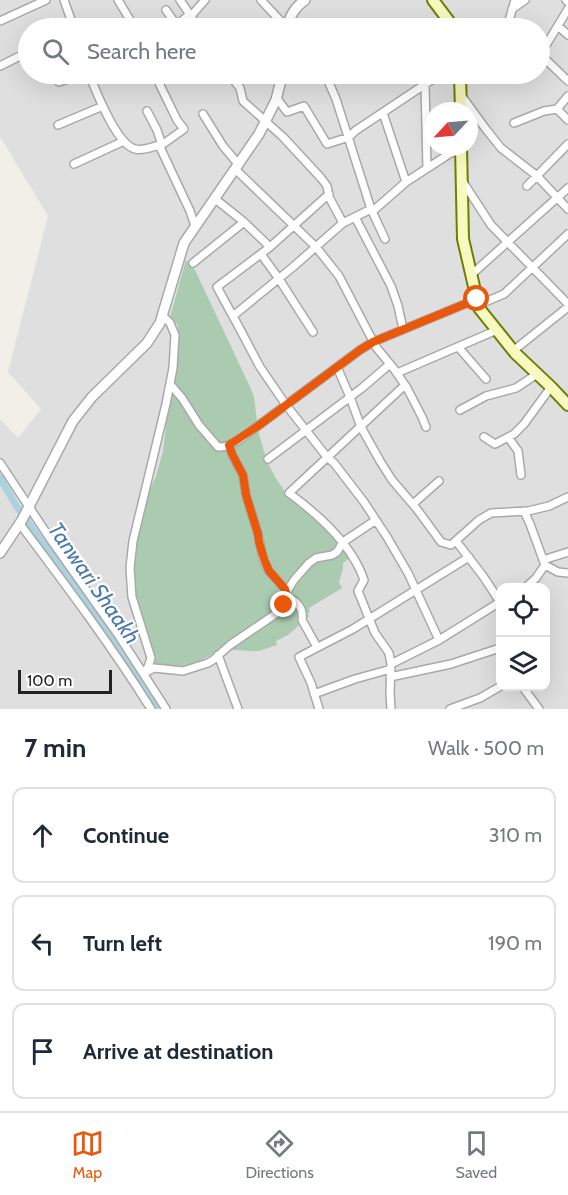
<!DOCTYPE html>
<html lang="en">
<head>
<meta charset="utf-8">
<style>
  body { margin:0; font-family:Cabin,sans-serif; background:#f2f2f3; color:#1f2937 }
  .controls { position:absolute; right:18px; bottom:18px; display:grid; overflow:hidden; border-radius:12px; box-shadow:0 6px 24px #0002 }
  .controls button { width:54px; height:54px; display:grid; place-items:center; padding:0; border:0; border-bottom:2px solid #e0e1e3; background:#fff; color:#1f2937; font:30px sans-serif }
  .compass { position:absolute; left:424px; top:102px; width:54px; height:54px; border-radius:50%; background:#fff; box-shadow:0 6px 24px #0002; rotate:244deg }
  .scale { position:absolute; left:18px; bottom:15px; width:94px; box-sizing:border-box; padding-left:6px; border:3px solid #222; border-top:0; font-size:16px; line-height:21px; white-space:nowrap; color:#222; -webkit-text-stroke:4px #fff; paint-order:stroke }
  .stop { position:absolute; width:18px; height:18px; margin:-14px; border:4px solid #ea580c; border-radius:50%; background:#fff }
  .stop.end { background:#ea580c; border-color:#fff; box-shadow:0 2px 6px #0008 }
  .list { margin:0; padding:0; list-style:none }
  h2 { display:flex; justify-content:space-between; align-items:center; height:78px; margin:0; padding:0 24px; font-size:26px }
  h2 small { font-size:20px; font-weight:400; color:#747a83 }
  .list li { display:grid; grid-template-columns:39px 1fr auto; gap:18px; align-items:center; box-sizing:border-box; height:96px; margin:0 12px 12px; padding:0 12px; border:2px solid #e0e1e3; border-radius:12px }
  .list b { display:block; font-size:22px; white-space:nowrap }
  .list em { font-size:20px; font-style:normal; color:#747a83 }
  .icon { flex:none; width:33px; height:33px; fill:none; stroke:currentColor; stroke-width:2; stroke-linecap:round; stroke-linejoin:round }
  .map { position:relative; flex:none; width:568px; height:709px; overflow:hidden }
  .search { position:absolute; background:#fff; box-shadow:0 6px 24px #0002; left:18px; right:18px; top:18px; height:66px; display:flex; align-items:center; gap:15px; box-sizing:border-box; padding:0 21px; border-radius:33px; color:#747a83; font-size:22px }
  .sheet { height:402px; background:#fff }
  nav { display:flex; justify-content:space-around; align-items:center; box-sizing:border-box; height:84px; border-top:2px solid #e0e1e3; background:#fff; font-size:16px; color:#747a83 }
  nav a { display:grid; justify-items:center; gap:3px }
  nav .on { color:#ea580c }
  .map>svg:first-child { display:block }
  .residential { fill:#e0dfdf; fill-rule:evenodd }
  .cemetery { fill:#aacbaf }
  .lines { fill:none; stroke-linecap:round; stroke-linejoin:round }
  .canal { stroke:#aad3df; stroke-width:7 }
  .minor-casing { stroke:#a9a9a9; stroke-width:10 }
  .tertiary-casing { stroke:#a9a9a9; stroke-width:12 }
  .secondary-casing { stroke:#707d05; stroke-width:14 }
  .minor { stroke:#fff; stroke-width:7 }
  .tertiary { stroke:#fff; stroke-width:9 }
  .secondary { stroke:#f7fabf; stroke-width:10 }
  .route { stroke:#ea580c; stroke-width:8 }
  .labels { text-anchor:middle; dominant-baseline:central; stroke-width:4.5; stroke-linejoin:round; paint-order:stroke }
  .water-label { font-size:22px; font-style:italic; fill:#4a7aab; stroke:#fff }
</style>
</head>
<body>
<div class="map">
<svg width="568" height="709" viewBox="0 0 568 709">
  <rect width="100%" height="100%" fill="#f2efe9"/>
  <path class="residential" d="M0,0H568V709H0V419L18,438L41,409L8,372L48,216L0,137ZM28,28H540V74H28ZM433,111H469V147H433ZM500,588H546V686H500Z"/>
  <path class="cemetery" d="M186,260L195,270L251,389L254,397L258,431L267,461L275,477L286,493L301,503L340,541L350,558L343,563V569L339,582L342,588L309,608L310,611L308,614L309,616L288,635L276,641L277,645L259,651H250L222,649L198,662L178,667L155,665L136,600L134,551L136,535L145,512L146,499L156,476L163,451L167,418L179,351L178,325L170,317Z"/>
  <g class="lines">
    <path class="canal" d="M0,478L17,507L130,664L159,709"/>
    <defs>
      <path id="minor" d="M64,0L74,28
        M118,0L130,20
        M180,0L199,28
        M261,0L287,28
        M566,0L568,2
        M512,9L525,0
        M166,10L177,26
        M191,16L205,0
        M0,21L46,0
        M508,24L515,0
        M558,26L568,35
        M174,28L190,14
        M540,54L568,81
        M540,55L568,9
        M0,66L28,52
        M89,74C96,91 116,144 135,149C143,151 152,147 159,145L190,211L195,226
        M229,74L240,88L243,101L283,137L321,178L327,186L329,197L343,223
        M325,74L336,99L371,209L385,239
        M158,81L177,120L184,129L159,147
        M59,82L82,74
        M425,84L427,168
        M461,95L485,128L501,148L537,176L568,209
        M276,97L287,112L304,106L327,144L349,137L355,131L433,79L447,74
        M557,109L568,120
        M147,111L157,130L161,142L159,145
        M383,113L406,182
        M203,114L223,146L239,165
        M514,123L544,111L557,109L568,96
        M58,125L103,106
        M74,164L124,141
        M235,169L316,247L339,276L376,347L394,369L407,388L422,417L426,427
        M463,182L491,225L568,304
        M527,186L568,144
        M329,194L270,247L217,287L241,331L260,367L286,405L327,457L334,463L364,502L387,537L408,573L439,640
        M214,198L244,222L270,247
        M373,211L406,182L460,147
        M355,217L391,286L398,306L403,329
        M261,254L279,279L313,332
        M193,263L244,222
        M471,275L568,188
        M478,305L504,294L568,234
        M233,316L293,267L343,223L371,209
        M459,348L486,379
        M513,351L568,307
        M337,367L350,397L361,427L380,461L392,480L416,508L441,542L451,545L479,520L491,513L528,511L549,506L568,497
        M397,373L497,330
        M170,384L182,398L199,425L218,447C227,448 235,442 243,437L360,350L373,342L477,299
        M460,410L486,396L516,388L537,374
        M484,437L495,444L514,434L524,424L551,387
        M508,437L518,451L521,475
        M268,459L362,388L390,364
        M0,463L51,540L119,636L166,709
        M413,504L439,481
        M524,511L530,524L545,565L536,578L525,588
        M20,524C65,584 111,645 151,709
        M456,541L483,576L500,602
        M543,560L568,552
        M545,565L558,572L568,573
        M286,593L294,580L309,563L316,558L332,555L337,552L343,542L376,520
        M285,596C296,600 304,608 302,620L317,647
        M218,655L238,709
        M391,664L439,640L500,602
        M144,673L148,667L151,658L132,597L130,568L133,541L166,404L173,368L175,335L170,323L163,316
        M144,673L154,668L183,671L208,663L213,660L230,645L277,613L283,605L286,593L285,589L269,571L263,559L258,534L246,495L243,475L232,455L229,445
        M390,677L451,664L500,648
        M522,686L539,709
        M314,694L355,679L391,669
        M319,709L311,683L299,657L353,629L469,557
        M391,709L390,693L391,664L389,653L375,633L358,591L364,580C352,544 319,515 289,493L405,385
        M450,709L480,698L501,686"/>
      <path id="tertiary" d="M287,28C290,16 294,8 305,0
        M0,553L22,520L73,421L92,397L147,343L160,323L184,243L259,134L276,100L280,84L281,74"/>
      <path id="secondary" d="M433,0L454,28
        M460,74L461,111
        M461,147L463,239L479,308L515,353L551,387L568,405"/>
    </defs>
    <use href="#minor" class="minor-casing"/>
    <use href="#tertiary" class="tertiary-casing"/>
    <use href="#secondary" class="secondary-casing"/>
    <use href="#minor" class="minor"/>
    <use href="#tertiary" class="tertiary"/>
    <use href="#secondary" class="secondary"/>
  </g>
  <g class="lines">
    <path class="route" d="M284,605L286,592L285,589L269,571L264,559L259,542L258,534L246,495L243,475L232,454L229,445L258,426L360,350L373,342L477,299"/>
  </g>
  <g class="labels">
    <g class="water-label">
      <text transform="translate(94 583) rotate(55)">Tanwari Shaakh</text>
    </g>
  </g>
</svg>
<div class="controls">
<button><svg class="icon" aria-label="locate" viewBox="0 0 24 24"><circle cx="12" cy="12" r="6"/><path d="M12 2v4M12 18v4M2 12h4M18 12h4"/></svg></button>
<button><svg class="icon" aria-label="layers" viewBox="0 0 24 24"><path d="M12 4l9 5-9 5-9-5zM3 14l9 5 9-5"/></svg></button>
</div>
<svg class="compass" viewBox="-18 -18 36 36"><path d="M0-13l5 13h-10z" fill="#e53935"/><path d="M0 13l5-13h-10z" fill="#747a83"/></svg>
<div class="scale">100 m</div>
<div class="stop" style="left:477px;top:299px"></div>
<div class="stop end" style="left:284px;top:605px"></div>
<div class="search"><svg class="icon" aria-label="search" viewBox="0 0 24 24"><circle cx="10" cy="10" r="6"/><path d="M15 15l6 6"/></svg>Search here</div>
</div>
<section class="sheet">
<h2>7 min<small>Walk · 500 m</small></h2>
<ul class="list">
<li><svg class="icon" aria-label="ahead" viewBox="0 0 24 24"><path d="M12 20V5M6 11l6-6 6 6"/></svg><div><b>Continue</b></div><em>310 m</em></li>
<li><svg class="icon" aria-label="left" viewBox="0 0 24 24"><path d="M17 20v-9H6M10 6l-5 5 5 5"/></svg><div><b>Turn left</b></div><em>190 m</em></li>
<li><svg class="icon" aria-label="arrive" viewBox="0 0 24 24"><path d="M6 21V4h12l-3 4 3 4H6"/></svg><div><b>Arrive at destination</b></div></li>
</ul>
</section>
<nav>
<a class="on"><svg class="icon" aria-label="map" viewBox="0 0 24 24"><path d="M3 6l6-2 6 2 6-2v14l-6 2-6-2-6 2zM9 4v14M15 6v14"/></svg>Map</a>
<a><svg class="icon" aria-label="directions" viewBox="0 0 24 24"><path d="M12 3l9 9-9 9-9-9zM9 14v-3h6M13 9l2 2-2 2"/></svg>Directions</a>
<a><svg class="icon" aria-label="saved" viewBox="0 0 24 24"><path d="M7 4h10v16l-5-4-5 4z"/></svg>Saved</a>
</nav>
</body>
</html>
